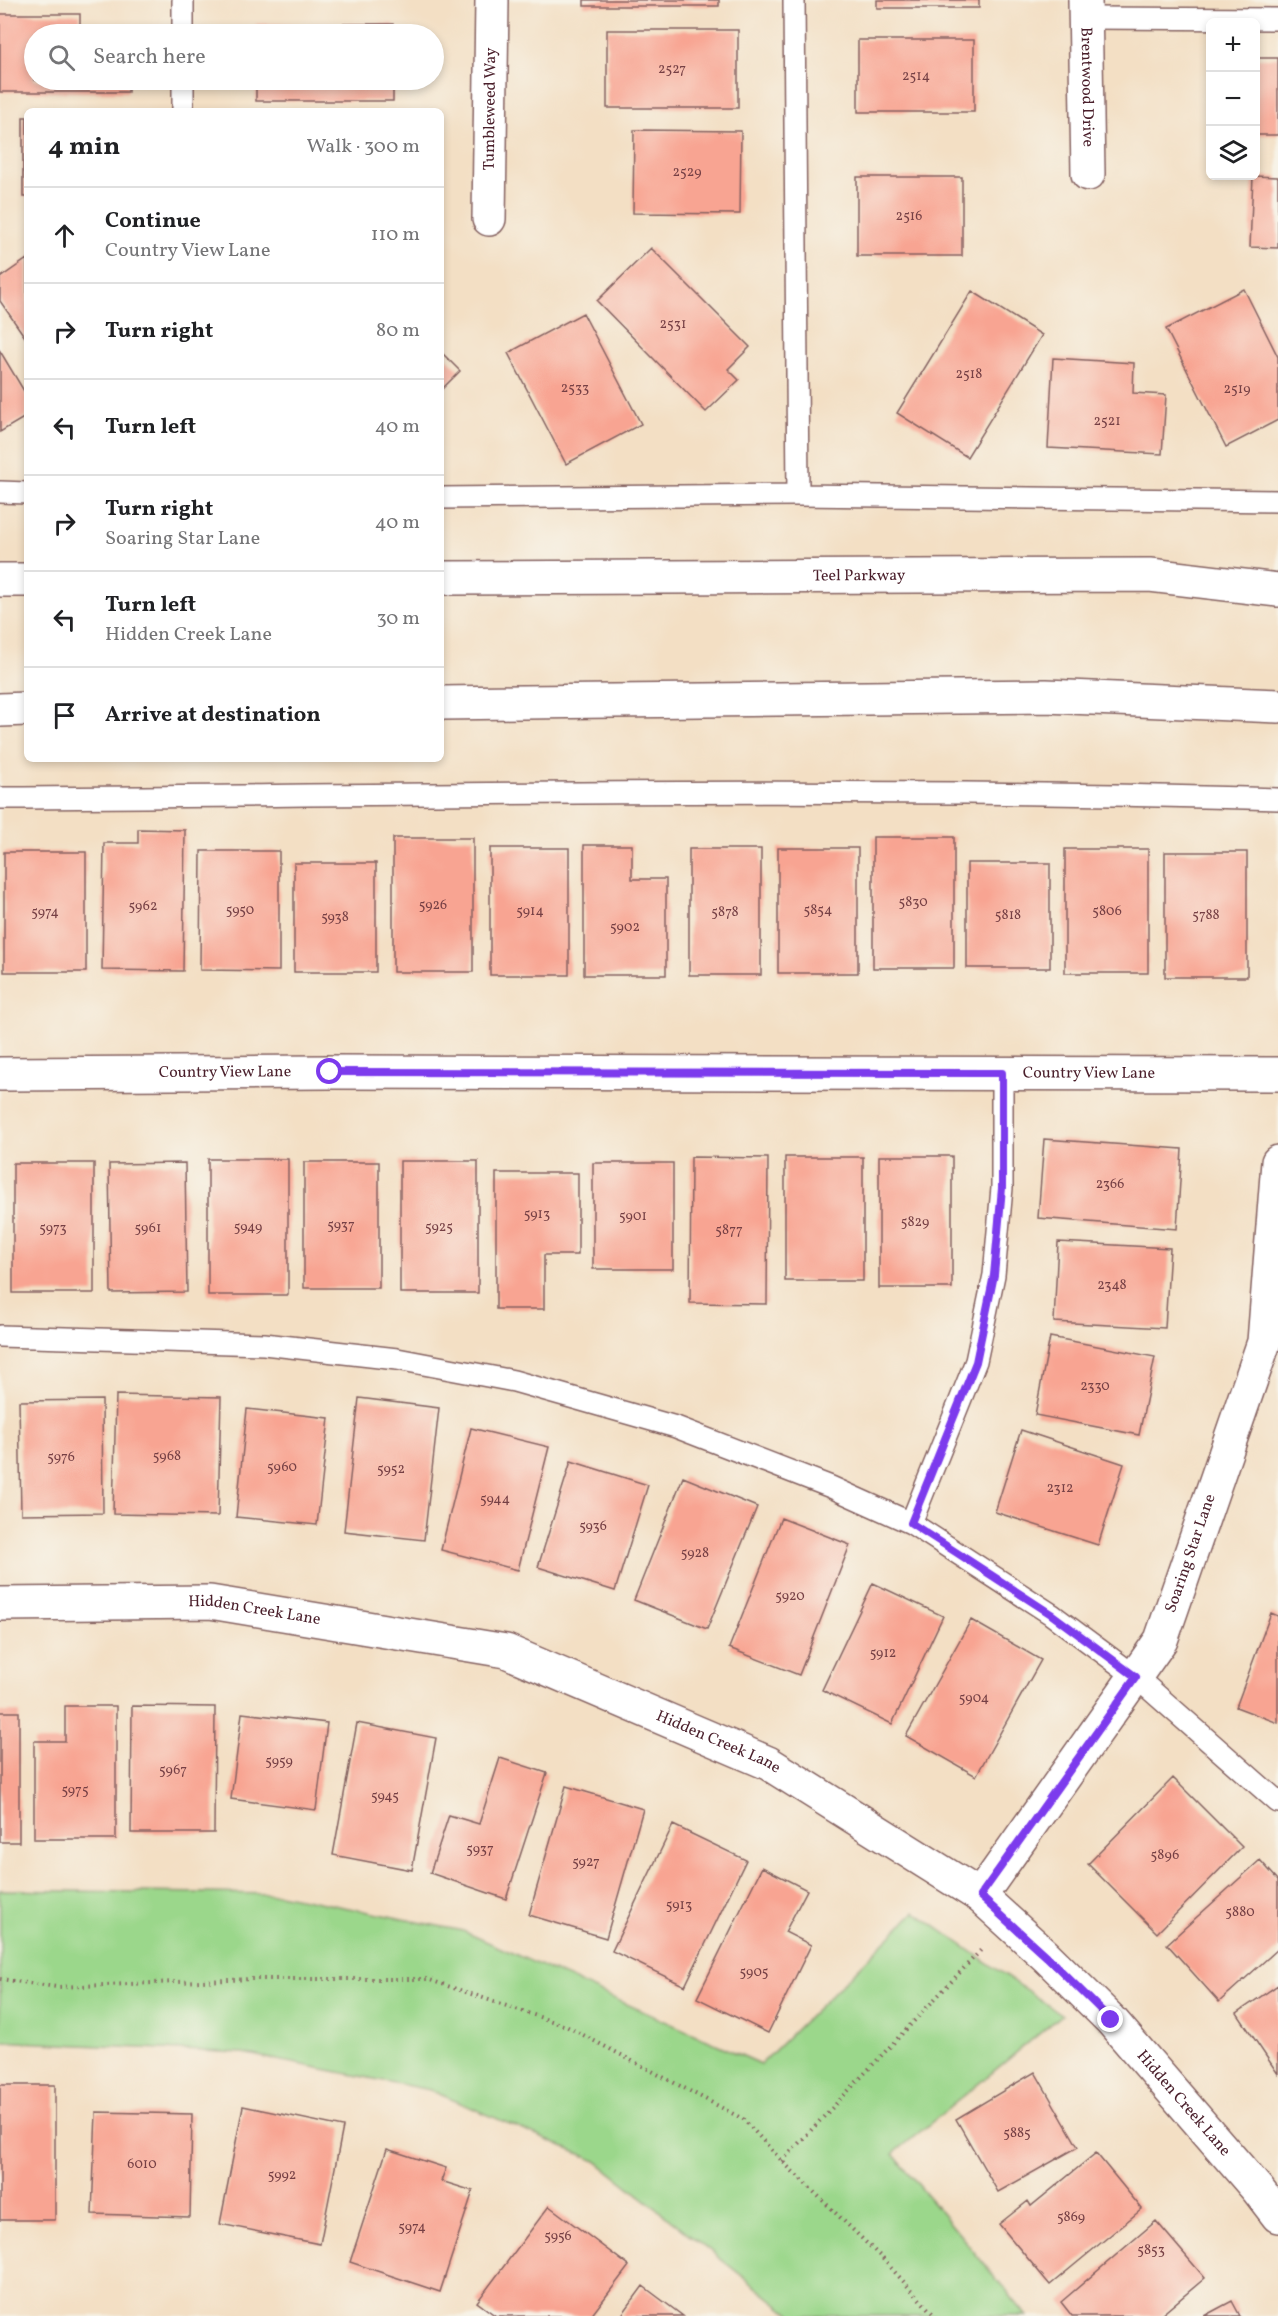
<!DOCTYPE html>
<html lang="en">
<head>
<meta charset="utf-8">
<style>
  body { margin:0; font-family:Vollkorn,serif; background:#f2f2f2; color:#202124 }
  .controls { position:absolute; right:18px; top:18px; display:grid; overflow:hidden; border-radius:9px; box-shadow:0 3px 9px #0003 }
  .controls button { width:54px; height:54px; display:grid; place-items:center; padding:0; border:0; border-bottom:2px solid #e0e0e0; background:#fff; color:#202124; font:30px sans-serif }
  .stop { position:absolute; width:18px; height:18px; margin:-14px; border:4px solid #7c3aed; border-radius:50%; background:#fff }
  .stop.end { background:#7c3aed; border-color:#fff; box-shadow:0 2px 6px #0008 }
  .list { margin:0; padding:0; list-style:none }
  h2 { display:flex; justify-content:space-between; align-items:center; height:78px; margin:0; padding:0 24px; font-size:26px }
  h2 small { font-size:20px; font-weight:400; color:#757577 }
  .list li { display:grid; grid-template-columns:39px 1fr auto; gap:18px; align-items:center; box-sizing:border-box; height:96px; padding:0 24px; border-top:2px solid #e0e0e0 }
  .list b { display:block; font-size:22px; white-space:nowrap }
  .list p { margin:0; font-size:20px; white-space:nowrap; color:#757577 }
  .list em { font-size:20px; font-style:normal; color:#757577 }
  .icon { flex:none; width:33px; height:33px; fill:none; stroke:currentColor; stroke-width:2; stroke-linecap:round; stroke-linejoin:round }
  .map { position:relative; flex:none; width:1278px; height:2316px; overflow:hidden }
  .search { position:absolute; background:#fff; box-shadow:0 3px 9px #0003; left:24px; top:24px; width:420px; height:66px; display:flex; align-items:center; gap:15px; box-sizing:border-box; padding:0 21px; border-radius:33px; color:#757577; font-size:22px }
  .panel { position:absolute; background:#fff; box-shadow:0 3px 9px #0003; left:24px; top:108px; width:420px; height:654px; border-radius:9px }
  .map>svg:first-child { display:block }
  .green { fill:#9bd78b; stroke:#727b5b; stroke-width:1.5 }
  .building { fill:#f8a492 }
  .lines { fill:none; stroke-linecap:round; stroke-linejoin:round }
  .lane-casing { stroke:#856261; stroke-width:24 }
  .street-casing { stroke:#856261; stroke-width:36 }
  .secondary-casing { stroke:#856261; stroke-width:36 }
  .path { stroke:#856261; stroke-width:4; stroke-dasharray:1.5 4.5; stroke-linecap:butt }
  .lane { stroke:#fff; stroke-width:21 }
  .street { stroke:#fff; stroke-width:33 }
  .secondary { stroke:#fff; stroke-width:33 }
  .route { stroke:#7c3aed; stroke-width:8 }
  .labels { text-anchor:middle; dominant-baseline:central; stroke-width:4.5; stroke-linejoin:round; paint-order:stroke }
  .number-label { font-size:14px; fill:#764045 }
  .street-label { font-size:16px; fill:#4a1f2b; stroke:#f7f3e8 }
</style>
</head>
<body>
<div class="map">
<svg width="1278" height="2316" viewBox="0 0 1278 2316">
  <rect width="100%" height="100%" fill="#f7f3e8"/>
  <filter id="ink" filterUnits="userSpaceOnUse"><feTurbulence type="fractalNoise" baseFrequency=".0167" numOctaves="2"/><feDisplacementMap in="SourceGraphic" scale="12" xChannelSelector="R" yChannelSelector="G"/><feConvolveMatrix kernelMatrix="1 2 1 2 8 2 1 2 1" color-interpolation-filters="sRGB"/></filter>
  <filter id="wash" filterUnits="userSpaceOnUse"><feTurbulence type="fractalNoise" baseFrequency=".008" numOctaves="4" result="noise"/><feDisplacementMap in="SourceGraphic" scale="24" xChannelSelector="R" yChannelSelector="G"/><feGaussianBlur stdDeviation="1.35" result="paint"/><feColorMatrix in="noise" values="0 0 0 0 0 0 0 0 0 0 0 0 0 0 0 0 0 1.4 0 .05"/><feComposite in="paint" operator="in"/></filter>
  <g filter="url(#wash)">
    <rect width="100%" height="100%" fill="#f3dfc4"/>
    <path class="green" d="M0,1890L279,1894L463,1931L761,2064L915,1912L1062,2015L893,2154L1027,2316H793L596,2161L430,2090L242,2053L0,2041Z"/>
    <g id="blocks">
      <path class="building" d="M584,0H719V6H584Z
        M877,0H979V8H877Z
        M0,14H80V34H34V80H128V92H0Z
        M256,24H393V34H256Z
        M607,30H738V108H607Z
        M858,40H974V112H858Z
        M1256,58H1278V135H1256Z
        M256,80H393V101H256Z
        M23,117H27V197H23Z
        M634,130L741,131L740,214L633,213Z
        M1253,176L1278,177V248L1250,247Z
        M857,177H962V256H857Z
        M651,248L750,347L728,369L739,380L706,412L597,301Z
        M27,259V340L0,301V278Z
        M1244,289L1278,357V420L1226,447L1166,329Z
        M972,291L1042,335L967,457L897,413Z
        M583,313L641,424L566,464L508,353Z
        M0,351L27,396V416L0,432Z
        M441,352L460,371L441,390Z
        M1053,358L1134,363L1133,393L1166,395L1162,454L1048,448Z
        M138,829L185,830L183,971L102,970L104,843H138Z
        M873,837H954V968H873Z
        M393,838H473V972H393Z
        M584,845H632V879H666V975H584Z
        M490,848H569V975H490Z
        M778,848H858V973H778Z
        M689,849H761V975H689Z
        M1065,849H1148V973H1065Z
        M201,851H279V971L200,970Z
        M4,852H86V972H4Z
        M1165,852H1247V977H1165Z
        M294,863H376V972H294Z
        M967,863H1050V968H967Z
        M1044,1139L1182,1149L1177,1229L1038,1218Z
        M879,1156H952V1288H879Z
        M691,1157L768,1158L767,1304L690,1303Z
        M785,1157H863V1281H785Z
        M208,1159H288V1295H208Z
        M400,1161H478V1293H400Z
        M304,1162H379V1288H304Z
        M13,1163H94V1293H13Z
        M185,1163L187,1292L111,1293L109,1164Z
        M593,1163H673V1269H593Z
        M496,1173H578V1255H544V1309H496Z
        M1058,1242L1170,1248L1165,1328L1054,1322Z
        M1050,1337L1155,1357L1139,1435L1035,1415Z
        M116,1395L221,1397L218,1516L113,1514Z
        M359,1398L439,1408L424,1540L344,1531Z
        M102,1400L103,1513L21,1514L19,1401Z
        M247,1409L329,1418L317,1525L236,1517Z
        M471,1428L549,1447L518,1570L441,1550Z
        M1021,1430L1124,1464L1098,1545L995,1512Z
        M571,1461L648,1485L615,1591L538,1567Z
        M683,1477L757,1507L707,1629L634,1600Z
        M781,1518L850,1545L799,1675L729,1648Z
        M873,1583L943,1616L892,1724L822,1690Z
        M1271,1613L1278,1616V1723L1236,1707Z
        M971,1620L1041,1660L976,1776L906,1736Z
        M65,1706H116V1839H34V1741H65Z
        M132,1706L215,1707L214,1833H131Z
        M0,1712H19V1842H0Z
        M242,1713L327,1723L316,1810L231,1799Z
        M357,1723L436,1738L412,1870L333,1855Z
        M500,1758L547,1773L506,1899L430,1873L449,1815L479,1824Z
        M1173,1778L1242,1847L1157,1933L1088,1864Z
        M566,1786L643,1809L606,1938L529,1915Z
        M673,1825L746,1860L685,1986L612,1951Z
        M1260,1860L1278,1880V1949L1219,2002L1167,1944Z
        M762,1867L807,1890L785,1932L811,1945L768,2033L697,1998Z
        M1278,1985V2074L1237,2013Z
        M1035,2072L1078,2147L998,2192L956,2119Z
        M0,2085H55V2220H0Z
        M243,2106L343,2127L320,2244L220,2224Z
        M96,2112L192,2114L190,2217L92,2214Z
        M387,2149L446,2168L441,2181L473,2191L440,2292L350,2262Z
        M1096,2153L1142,2209L1050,2285L999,2224L1028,2201L1031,2206Z
        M549,2206L629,2266L591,2316H496L477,2302Z
        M1156,2221L1205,2278L1160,2316H1072L1061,2302Z
        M643,2286L683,2316H621Z
        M1232,2301L1240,2316H1204Z"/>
    </g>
  </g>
  <g filter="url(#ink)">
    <use href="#blocks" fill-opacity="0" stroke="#856261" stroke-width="1.5"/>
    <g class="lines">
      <defs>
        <path id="lane" d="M183,0V34
          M794,0L798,495
          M1085,18L1278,19
          M183,80V111
          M0,492L27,493
          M441,498L798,495L1278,501
          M0,798C426,795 852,786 1278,799
          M0,1336L264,1344L397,1359L514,1381L676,1427L831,1487L911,1523L1051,1614L1136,1677L1278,1802
          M911,1523L976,1361L994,1275L1002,1188V1073"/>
        <g id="street">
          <path id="s1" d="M1085,0L1088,174"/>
          <path id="s2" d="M489,219L492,0"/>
          <path id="s3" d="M0,1074L330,1072L1278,1074"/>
          <path id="s4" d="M0,1604L210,1602L506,1651L768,1763L980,1896L1047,1957L1111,2020L1258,2190L1278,2216"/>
          <path id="s5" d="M980,1896L1161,1640L1264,1342L1278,1162"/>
        </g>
        <g id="secondary">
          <path id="s6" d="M441,578L1150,575L1278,590"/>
          <path d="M0,580H27"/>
          <path d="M441,703L1046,696L1278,706"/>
          <path d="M0,710L27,709"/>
        </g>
      </defs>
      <use href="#lane" class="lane-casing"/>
      <use href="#street" class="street-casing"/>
      <use href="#secondary" class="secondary-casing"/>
      <path class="path" d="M0,1979L57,1987L250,1979H427L566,2026L743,2119L782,2161L882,2258L935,2316
        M782,2161L981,1950"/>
      <use href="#lane" class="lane"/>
      <use href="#street" class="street"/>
      <use href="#secondary" class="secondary"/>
    </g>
  </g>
  <g class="lines" filter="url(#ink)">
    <path class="route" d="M330,1072L1002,1073V1188L994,1275L976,1362L911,1523L1051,1614L1136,1677L980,1896L1047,1957L1111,2020"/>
  </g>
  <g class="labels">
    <g class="number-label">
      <text x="672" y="69">2527</text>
      <text x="916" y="76">2514</text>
      <text x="687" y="172">2529</text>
      <text x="909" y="216">2516</text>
      <text x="673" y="324">2531</text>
      <text x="969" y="374">2518</text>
      <text x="575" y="388">2533</text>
      <text x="1237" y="389">2519</text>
      <text x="1107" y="421">2521</text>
      <text x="913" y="902">5830</text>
      <text x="433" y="905">5926</text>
      <text x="143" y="906">5962</text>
      <text x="240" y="910">5950</text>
      <text x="818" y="910">5854</text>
      <text x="530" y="911">5914</text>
      <text x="1107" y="911">5806</text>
      <text x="45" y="912">5974</text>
      <text x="725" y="912">5878</text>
      <text x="1008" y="915">5818</text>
      <text x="1206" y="915">5788</text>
      <text x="335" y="917">5938</text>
      <text x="625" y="927">5902</text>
      <text x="1110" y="1184">2366</text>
      <text x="537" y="1214">5913</text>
      <text x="633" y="1216">5901</text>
      <text x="915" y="1222">5829</text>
      <text x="341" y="1225">5937</text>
      <text x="248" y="1227">5949</text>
      <text x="439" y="1227">5925</text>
      <text x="53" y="1228">5973</text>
      <text x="148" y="1228">5961</text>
      <text x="729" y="1230">5877</text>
      <text x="1112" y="1285">2348</text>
      <text x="1095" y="1386">2330</text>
      <text x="167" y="1456">5968</text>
      <text x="61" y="1457">5976</text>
      <text x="282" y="1467">5960</text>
      <text x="391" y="1469">5952</text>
      <text x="1060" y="1488">2312</text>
      <text x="495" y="1499">5944</text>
      <text x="593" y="1526">5936</text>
      <text x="695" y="1553">5928</text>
      <text x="790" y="1596">5920</text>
      <text x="883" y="1653">5912</text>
      <text x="974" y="1698">5904</text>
      <text x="279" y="1761">5959</text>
      <text x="173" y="1770">5967</text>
      <text x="75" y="1790">5975</text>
      <text x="385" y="1796">5945</text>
      <text x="480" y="1849">5937</text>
      <text x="1165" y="1855">5896</text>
      <text x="586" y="1862">5927</text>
      <text x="679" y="1905">5913</text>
      <text x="1240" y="1912">5880</text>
      <text x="754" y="1972">5905</text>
      <text x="1017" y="2133">5885</text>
      <text x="142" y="2164">6010</text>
      <text x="282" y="2175">5992</text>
      <text x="1071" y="2217">5869</text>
      <text x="412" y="2227">5974</text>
      <text x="558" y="2236">5956</text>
      <text x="1151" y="2250">5853</text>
    </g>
    <g class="street-label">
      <text stroke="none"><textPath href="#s1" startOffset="87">Brentwood Drive</textPath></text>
      <text stroke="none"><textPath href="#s2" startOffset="110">Tumbleweed Way</textPath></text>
      <text stroke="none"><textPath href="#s6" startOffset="418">Teel Parkway</textPath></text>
      <text stroke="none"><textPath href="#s3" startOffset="225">Country View Lane</textPath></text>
      <text stroke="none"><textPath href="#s3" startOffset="1089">Country View Lane</textPath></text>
      <text stroke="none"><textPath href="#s5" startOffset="405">Soaring Star Lane</textPath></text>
      <text stroke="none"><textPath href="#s4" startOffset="255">Hidden Creek Lane</textPath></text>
      <text stroke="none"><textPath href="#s4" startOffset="741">Hidden Creek Lane</textPath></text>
      <text stroke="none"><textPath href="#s4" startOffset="1336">Hidden Creek Lane</textPath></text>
    </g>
  </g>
</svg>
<div class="controls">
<button>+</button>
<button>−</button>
<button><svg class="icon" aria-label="layers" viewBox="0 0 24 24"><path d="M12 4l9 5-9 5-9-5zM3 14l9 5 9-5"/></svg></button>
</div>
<div class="stop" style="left:330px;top:1072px"></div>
<div class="stop end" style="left:1111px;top:2020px"></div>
<div class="search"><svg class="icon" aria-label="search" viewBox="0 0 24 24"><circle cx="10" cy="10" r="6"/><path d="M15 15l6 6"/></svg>Search here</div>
<section class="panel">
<h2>4 min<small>Walk · 300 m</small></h2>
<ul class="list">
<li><svg class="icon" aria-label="ahead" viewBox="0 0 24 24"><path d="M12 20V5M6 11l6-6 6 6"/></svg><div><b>Continue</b><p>Country View Lane</p></div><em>110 m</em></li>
<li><svg class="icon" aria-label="right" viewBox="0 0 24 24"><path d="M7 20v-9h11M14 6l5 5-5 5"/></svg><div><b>Turn right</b></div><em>80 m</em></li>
<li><svg class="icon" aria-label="left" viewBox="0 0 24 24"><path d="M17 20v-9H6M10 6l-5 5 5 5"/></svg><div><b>Turn left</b></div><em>40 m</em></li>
<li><svg class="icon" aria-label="right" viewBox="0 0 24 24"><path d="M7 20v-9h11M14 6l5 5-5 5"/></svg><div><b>Turn right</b><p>Soaring Star Lane</p></div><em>40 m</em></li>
<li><svg class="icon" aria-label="left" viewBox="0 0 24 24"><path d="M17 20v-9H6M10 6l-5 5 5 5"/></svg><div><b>Turn left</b><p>Hidden Creek Lane</p></div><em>30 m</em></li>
<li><svg class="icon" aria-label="arrive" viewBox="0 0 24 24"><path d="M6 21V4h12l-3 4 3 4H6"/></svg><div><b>Arrive at destination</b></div></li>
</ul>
</section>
</div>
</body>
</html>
